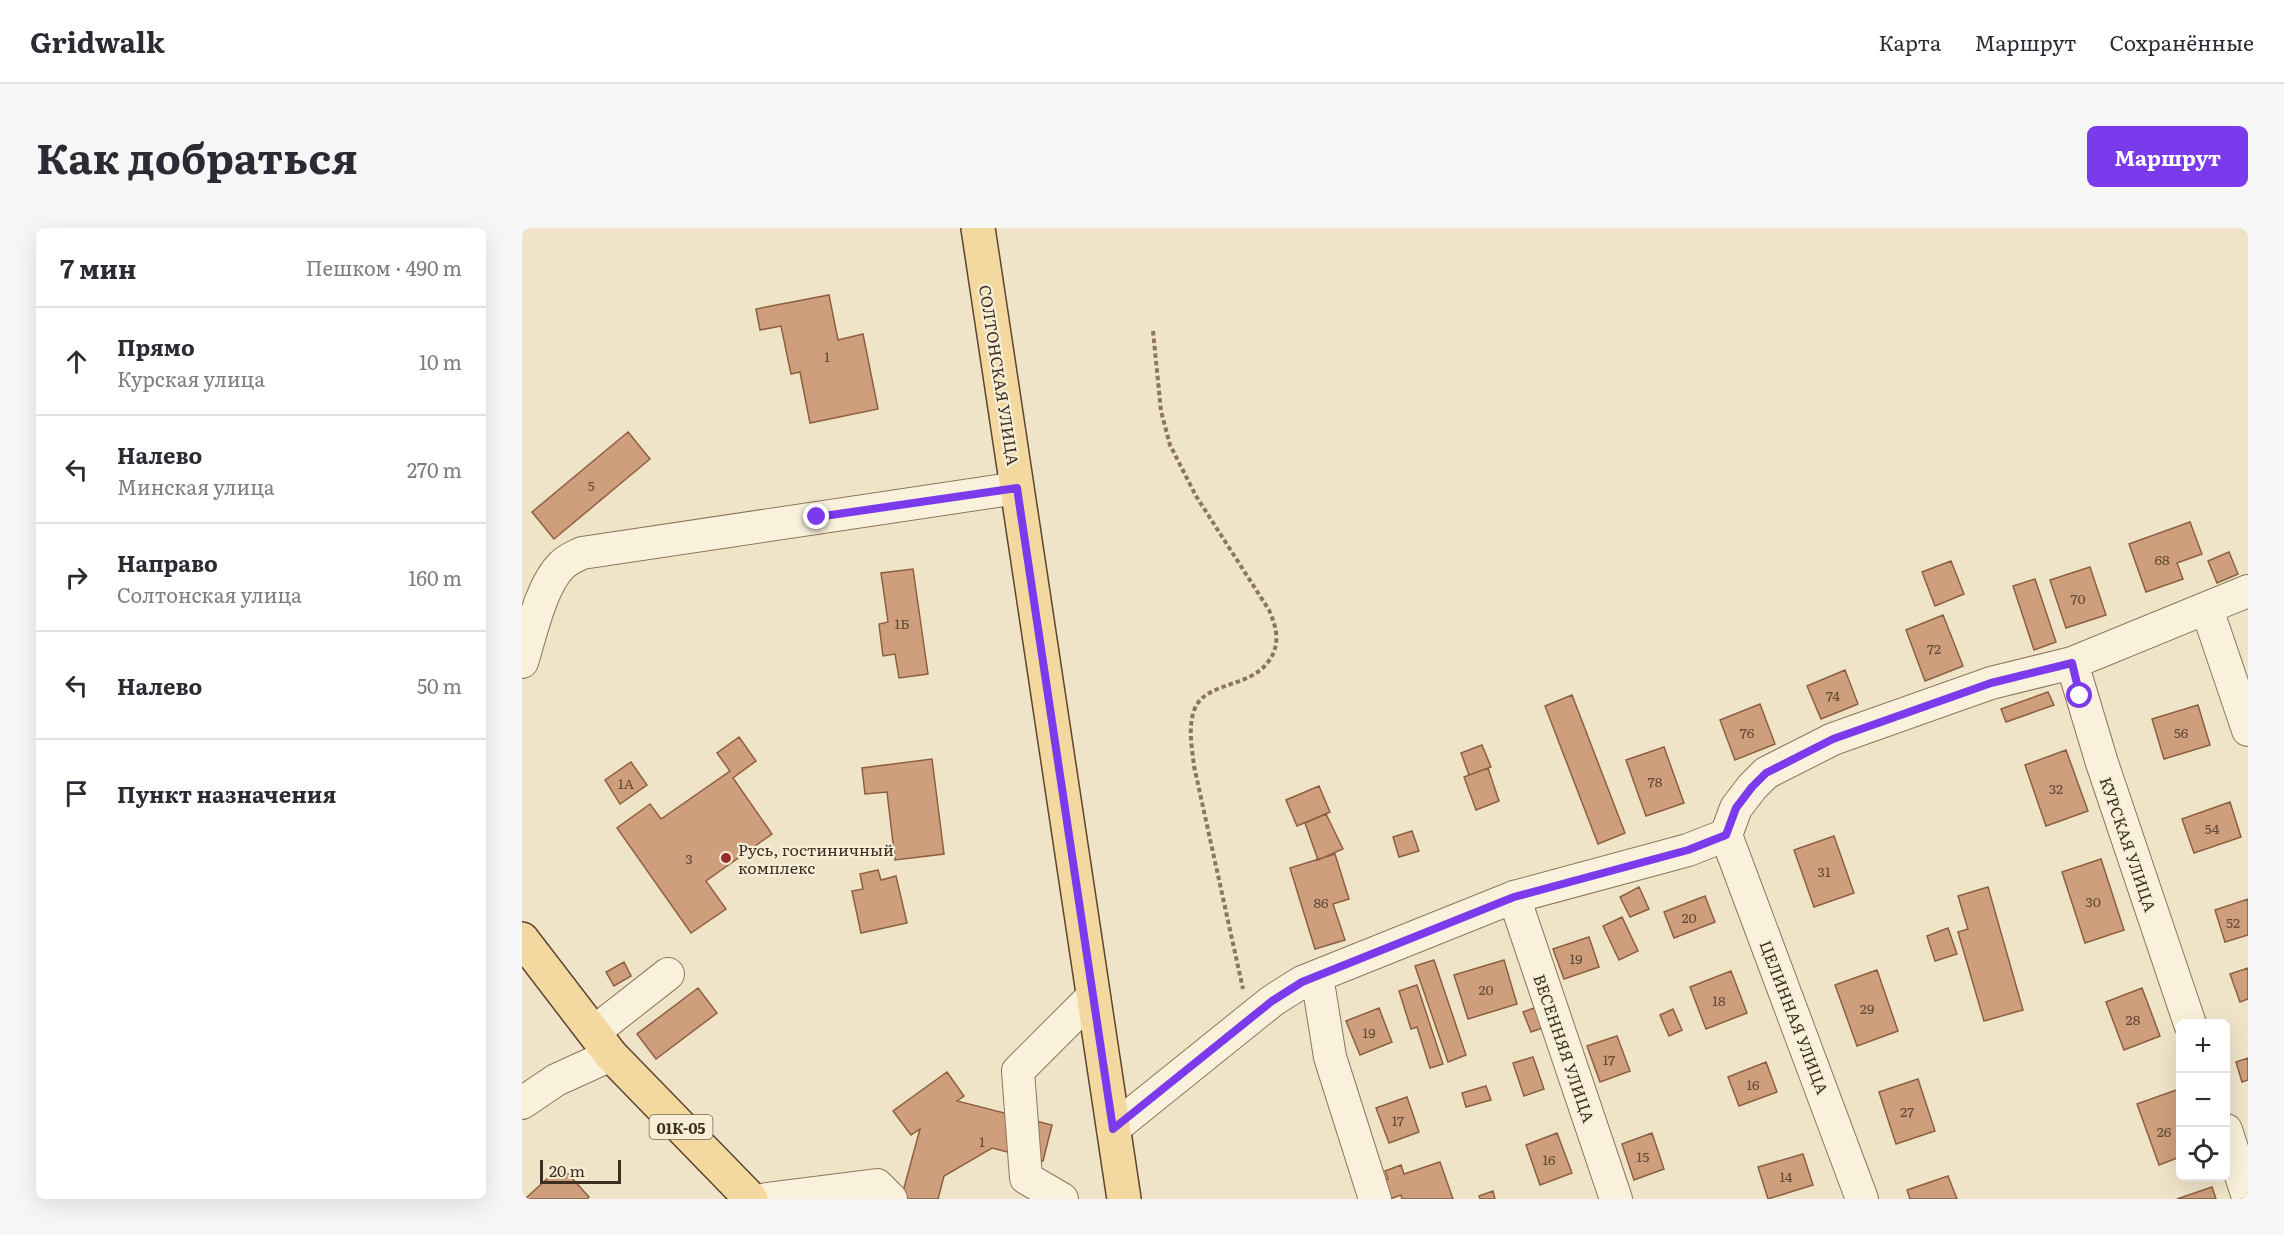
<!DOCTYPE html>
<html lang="ru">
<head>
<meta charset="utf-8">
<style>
  body { margin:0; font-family:Literata,serif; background:#f7f7f7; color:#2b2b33 }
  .controls { position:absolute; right:18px; bottom:18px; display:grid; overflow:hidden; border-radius:9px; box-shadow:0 6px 24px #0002 }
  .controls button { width:54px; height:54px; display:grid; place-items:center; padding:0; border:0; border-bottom:2px solid #e1e1e2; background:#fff; color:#2b2b33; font:30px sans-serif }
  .scale { position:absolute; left:18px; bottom:15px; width:81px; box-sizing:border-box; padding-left:6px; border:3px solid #3d2e20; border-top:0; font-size:16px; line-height:21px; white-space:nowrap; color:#3d2e20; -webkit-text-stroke:4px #f7eed8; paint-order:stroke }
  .stop { position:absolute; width:18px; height:18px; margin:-14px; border:4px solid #7c3aed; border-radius:50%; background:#fff }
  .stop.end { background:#7c3aed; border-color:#fff; box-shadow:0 2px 6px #0008 }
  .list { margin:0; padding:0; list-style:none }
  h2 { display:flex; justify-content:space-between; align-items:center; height:78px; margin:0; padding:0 24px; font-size:26px }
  h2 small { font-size:20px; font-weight:400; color:#7c7c81 }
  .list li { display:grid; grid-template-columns:39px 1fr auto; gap:18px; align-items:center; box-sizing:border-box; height:108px; padding:0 24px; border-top:2px solid #e1e1e2 }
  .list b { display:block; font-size:22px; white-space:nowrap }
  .list p { margin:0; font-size:20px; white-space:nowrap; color:#7c7c81 }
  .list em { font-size:20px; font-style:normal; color:#7c7c81 }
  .icon { flex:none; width:33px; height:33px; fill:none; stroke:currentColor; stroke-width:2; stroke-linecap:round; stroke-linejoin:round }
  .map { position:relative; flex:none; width:1726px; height:971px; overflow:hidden; border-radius:9px }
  header { display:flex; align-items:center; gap:36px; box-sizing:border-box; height:84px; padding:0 30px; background:#fff; border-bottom:2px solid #e1e1e2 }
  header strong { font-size:28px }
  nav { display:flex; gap:33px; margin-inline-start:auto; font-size:21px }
  .intro { display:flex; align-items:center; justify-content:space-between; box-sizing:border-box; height:144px; padding:0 36px }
  h1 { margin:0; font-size:42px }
  .button { padding:15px 27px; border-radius:9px; background:#7c3aed; color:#fff; font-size:21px; font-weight:700 }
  main { display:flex; gap:36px; padding:0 36px }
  aside { flex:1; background:#fff; border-radius:9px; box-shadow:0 6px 24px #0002 }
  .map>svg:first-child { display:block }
  .building { fill:#cf9f7d; stroke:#8d5f41; stroke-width:1.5 }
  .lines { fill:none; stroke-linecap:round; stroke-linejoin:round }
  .minor-casing { stroke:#8d765c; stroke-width:34 }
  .major-casing { stroke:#5b4430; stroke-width:36 }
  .path { stroke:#8d765c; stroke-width:4; stroke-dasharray:4.5 3; stroke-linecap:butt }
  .minor { stroke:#faf1dc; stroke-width:32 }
  .major { stroke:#f3d9a0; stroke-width:33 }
  .route { stroke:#7c3aed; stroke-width:8 }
  .poi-dot { fill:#9e2a2b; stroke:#f7eed8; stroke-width:2 }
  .labels { text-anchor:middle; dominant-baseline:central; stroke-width:4.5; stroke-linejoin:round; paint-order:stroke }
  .number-label { font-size:14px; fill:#624a37 }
  .shield { fill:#f7eed8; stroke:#756857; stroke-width:1.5 }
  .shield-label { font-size:15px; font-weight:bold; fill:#3d2e20 }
  .street-label { font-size:16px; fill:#3d2e20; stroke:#f7eed8 }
  .poi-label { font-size:16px; fill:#3d2e20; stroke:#f7eed8; text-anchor:start }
</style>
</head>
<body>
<header>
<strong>Gridwalk</strong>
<nav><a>Карта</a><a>Маршрут</a><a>Сохранённые</a></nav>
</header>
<div class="intro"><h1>Как добраться</h1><a class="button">Маршрут</a></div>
<main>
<aside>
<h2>7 мин<small>Пешком · 490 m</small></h2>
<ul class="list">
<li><svg class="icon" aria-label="ahead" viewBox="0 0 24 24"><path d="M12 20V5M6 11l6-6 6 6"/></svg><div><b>Прямо</b><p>Курская улица</p></div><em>10 m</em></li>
<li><svg class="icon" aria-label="left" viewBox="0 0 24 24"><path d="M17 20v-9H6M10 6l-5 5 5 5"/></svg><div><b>Налево</b><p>Минская улица</p></div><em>270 m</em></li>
<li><svg class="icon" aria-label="right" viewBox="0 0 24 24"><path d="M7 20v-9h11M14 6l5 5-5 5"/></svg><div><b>Направо</b><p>Солтонская улица</p></div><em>160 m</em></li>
<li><svg class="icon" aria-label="left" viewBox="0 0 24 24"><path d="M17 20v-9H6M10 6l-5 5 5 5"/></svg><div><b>Налево</b></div><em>50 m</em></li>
<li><svg class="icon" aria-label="arrive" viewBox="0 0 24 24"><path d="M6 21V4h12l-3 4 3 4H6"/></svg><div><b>Пункт назначения</b></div></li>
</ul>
</aside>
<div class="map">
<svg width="1726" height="971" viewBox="0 0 1726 971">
  <rect width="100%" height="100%" fill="#f0e4c8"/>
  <path class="building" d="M307,67L316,112L341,106L356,181L288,195L278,144L269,146L259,98L238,102L234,81Z
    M106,204L128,231L32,311L10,284Z
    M1668,294L1680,326L1655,335L1661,351L1624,364L1607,316Z
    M1707,324L1716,346L1695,355L1686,333Z
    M1429,333L1442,366L1413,378L1400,344Z
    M1568,339L1584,387L1544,400L1528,352Z
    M391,341L406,446L377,450L373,426L361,428L357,396L366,394L359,345Z
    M1513,351L1534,414L1512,422L1491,358Z
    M1421,387L1441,438L1403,453L1384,402Z
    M1323,442L1336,476L1299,491L1285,458Z
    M1526,464L1532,477L1484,494L1479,481Z
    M1050,467L1103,605L1076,616L1023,478Z
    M1238,476L1253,516L1213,532L1198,492Z
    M1676,477L1688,517L1642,531L1630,491Z
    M217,509L234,533L211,550L250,606L184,653L204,681L169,705L95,600L128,576L139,591L208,543L195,525Z
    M960,517L969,539L947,547L939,525Z
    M1142,519L1162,575L1124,588L1104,532Z
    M1544,522L1566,583L1524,598L1503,537Z
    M410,531L422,626L373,632L365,564L343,566L340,540Z
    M109,534L125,557L98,576L83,552Z
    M966,540L977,573L954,582L942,549Z
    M797,558L808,584L775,598L764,572Z
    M1708,574L1719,609L1672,625L1660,591Z
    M804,586L821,621L796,632L783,595Z
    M890,603L897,623L877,629L871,609Z
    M1312,608L1332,665L1292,679L1272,622Z
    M813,626L827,671L811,676L823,712L793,721L768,640Z
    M1579,631L1602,702L1563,715L1540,644Z
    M356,642L359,652L374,648L385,695L339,705L330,663L341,661L338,646Z
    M1117,659L1127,681L1108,689L1098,669Z
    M1466,659L1501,782L1462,793L1436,704L1446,701L1436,668Z
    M1183,668L1193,694L1152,710L1142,684Z
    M1726,671V707L1703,714L1693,682Z
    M1100,689L1116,723L1097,732L1081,698Z
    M1426,700L1435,726L1413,733L1405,708Z
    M1067,709L1077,739L1042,751L1031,721Z
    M912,732L944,827L926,834L893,738Z
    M982,732L995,776L946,791L932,747Z
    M102,734L109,748L92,758L84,744Z
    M1726,740V771L1718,774L1708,746Z
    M1355,742L1376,803L1335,818L1313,757Z
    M1209,743L1225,785L1184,801L1168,759Z
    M895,757L921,836L908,840L895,799L889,801L877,763Z
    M176,760L195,785L134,831L115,806Z
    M1620,760L1638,808L1602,822L1584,774Z
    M1015,779L1023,799L1009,804L1001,784Z
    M857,780L870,814L838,827L824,793Z
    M1151,781L1160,802L1147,808L1138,787Z
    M1095,808L1108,843L1078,854L1065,818Z
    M1011,829L1022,861L1002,868L991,835Z
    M1726,830V852L1720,854L1714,834Z
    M1244,834L1255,864L1217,878L1206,849Z
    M425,844L442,868L435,873L530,897L521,933L470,920L422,948L416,971H379L398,901L389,907L371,883Z
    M1396,851L1413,903L1374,916L1357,864Z
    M964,858L969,872L944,879L940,865Z
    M1657,861L1658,867V929L1637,937L1615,876Z
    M885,869L897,904L867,915L854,880Z
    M1035,905L1050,945L1018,957L1004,917Z
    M1130,905L1142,941L1112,952L1100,916Z
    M1281,926L1291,957L1246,971L1236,939Z
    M918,934L931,971H880L879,967L868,971L861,953L866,951L863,943L879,937L882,946Z
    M39,938L67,969L65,971H3Z
    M1426,948L1435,971H1388L1385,962Z
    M1690,959L1694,971H1655Z
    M971,963L973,971H958L957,968Z"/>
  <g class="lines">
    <defs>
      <path id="minor" d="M1685,381L1726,502
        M0,434C9,406 19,357 40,337C46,331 52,329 60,325L495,260
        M1550,435L1580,535L1668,796
        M1204,607L1340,971
        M992,669L1094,971
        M795,748L808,829L853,971
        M72,804L146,746
        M0,875L34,852L89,827
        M591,901L750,773L780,754L992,669L1166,622L1204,607L1214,580L1230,559L1244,545L1311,511L1469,455L1550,435L1726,363
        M1704,902L1726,969
        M244,971L355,957L369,971
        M540,971L504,950L496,843L571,768"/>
      <path id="major" d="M456,0L602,971
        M0,711L89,827L229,971"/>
    </defs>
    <use href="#minor" class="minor-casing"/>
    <use href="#major" class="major-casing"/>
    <path class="path" d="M631,103L639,183L648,217L674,268L747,382C755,400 759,417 746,434C728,459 687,454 674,478C665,496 670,519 672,538L721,761"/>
    <use href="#minor" class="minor"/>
    <use href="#major" class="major"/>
  </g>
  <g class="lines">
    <path class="route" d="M295,289L495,260L591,901L750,773L780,754L992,669L1166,622L1204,607L1214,580L1230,559L1244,545L1311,511L1469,455L1550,435L1558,468"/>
  </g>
  <circle class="poi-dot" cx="204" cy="630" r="6"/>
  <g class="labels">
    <g class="number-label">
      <text x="305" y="128">1</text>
      <text x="69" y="257">5</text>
      <text x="1640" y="331">68</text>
      <text x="1556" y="370">70</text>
      <text x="380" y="395">1Б</text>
      <text x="1412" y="420">72</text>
      <text x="1311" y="467">74</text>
      <text x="1225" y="504">76</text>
      <text x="1659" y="504">56</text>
      <text x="1133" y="553">78</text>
      <text x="104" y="555">1А</text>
      <text x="1534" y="560">32</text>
      <text x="1690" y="600">54</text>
      <text x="167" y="630">3</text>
      <text x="1302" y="643">31</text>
      <text x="1571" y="673">30</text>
      <text x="799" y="674">86</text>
      <text x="1167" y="689">20</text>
      <text x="1711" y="694">52</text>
      <text x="1054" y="730">19</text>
      <text x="964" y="761">20</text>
      <text x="1197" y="772">18</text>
      <text x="1345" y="780">29</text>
      <text x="1611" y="791">28</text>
      <text x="847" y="804">19</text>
      <text x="1087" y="831">17</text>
      <text x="1231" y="856">16</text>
      <text x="1385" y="883">27</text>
      <text x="876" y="892">17</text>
      <text x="1642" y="903">26</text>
      <text x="460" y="913">1</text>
      <text x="1121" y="928">15</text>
      <text x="1027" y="931">16</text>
      <text x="1264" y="948">14</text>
    </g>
    <rect class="shield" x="127.5" y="887" width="63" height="24" rx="4.5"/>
    <g class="shield-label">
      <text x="159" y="899">01К-05</text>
    </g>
    <g class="street-label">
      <text transform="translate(478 147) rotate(81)">СОЛТОНСКАЯ УЛИЦА</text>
      <text transform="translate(1607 616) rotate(71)">КУРСКАЯ УЛИЦА</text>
      <text transform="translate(1273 789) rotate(69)">ЦЕЛИННАЯ УЛИЦА</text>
      <text transform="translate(1043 820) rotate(71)">ВЕСЕННЯЯ УЛИЦА</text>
    </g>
    <g class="poi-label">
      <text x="216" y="621">Русь, гостиничный<tspan x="216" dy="18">комплекс</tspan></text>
    </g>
  </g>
</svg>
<div class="controls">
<button>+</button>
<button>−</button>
<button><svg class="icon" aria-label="locate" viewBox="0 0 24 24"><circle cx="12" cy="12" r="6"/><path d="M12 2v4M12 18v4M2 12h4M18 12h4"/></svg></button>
</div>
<div class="scale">20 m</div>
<div class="stop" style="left:1558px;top:468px"></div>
<div class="stop end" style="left:295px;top:289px"></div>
</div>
</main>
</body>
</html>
